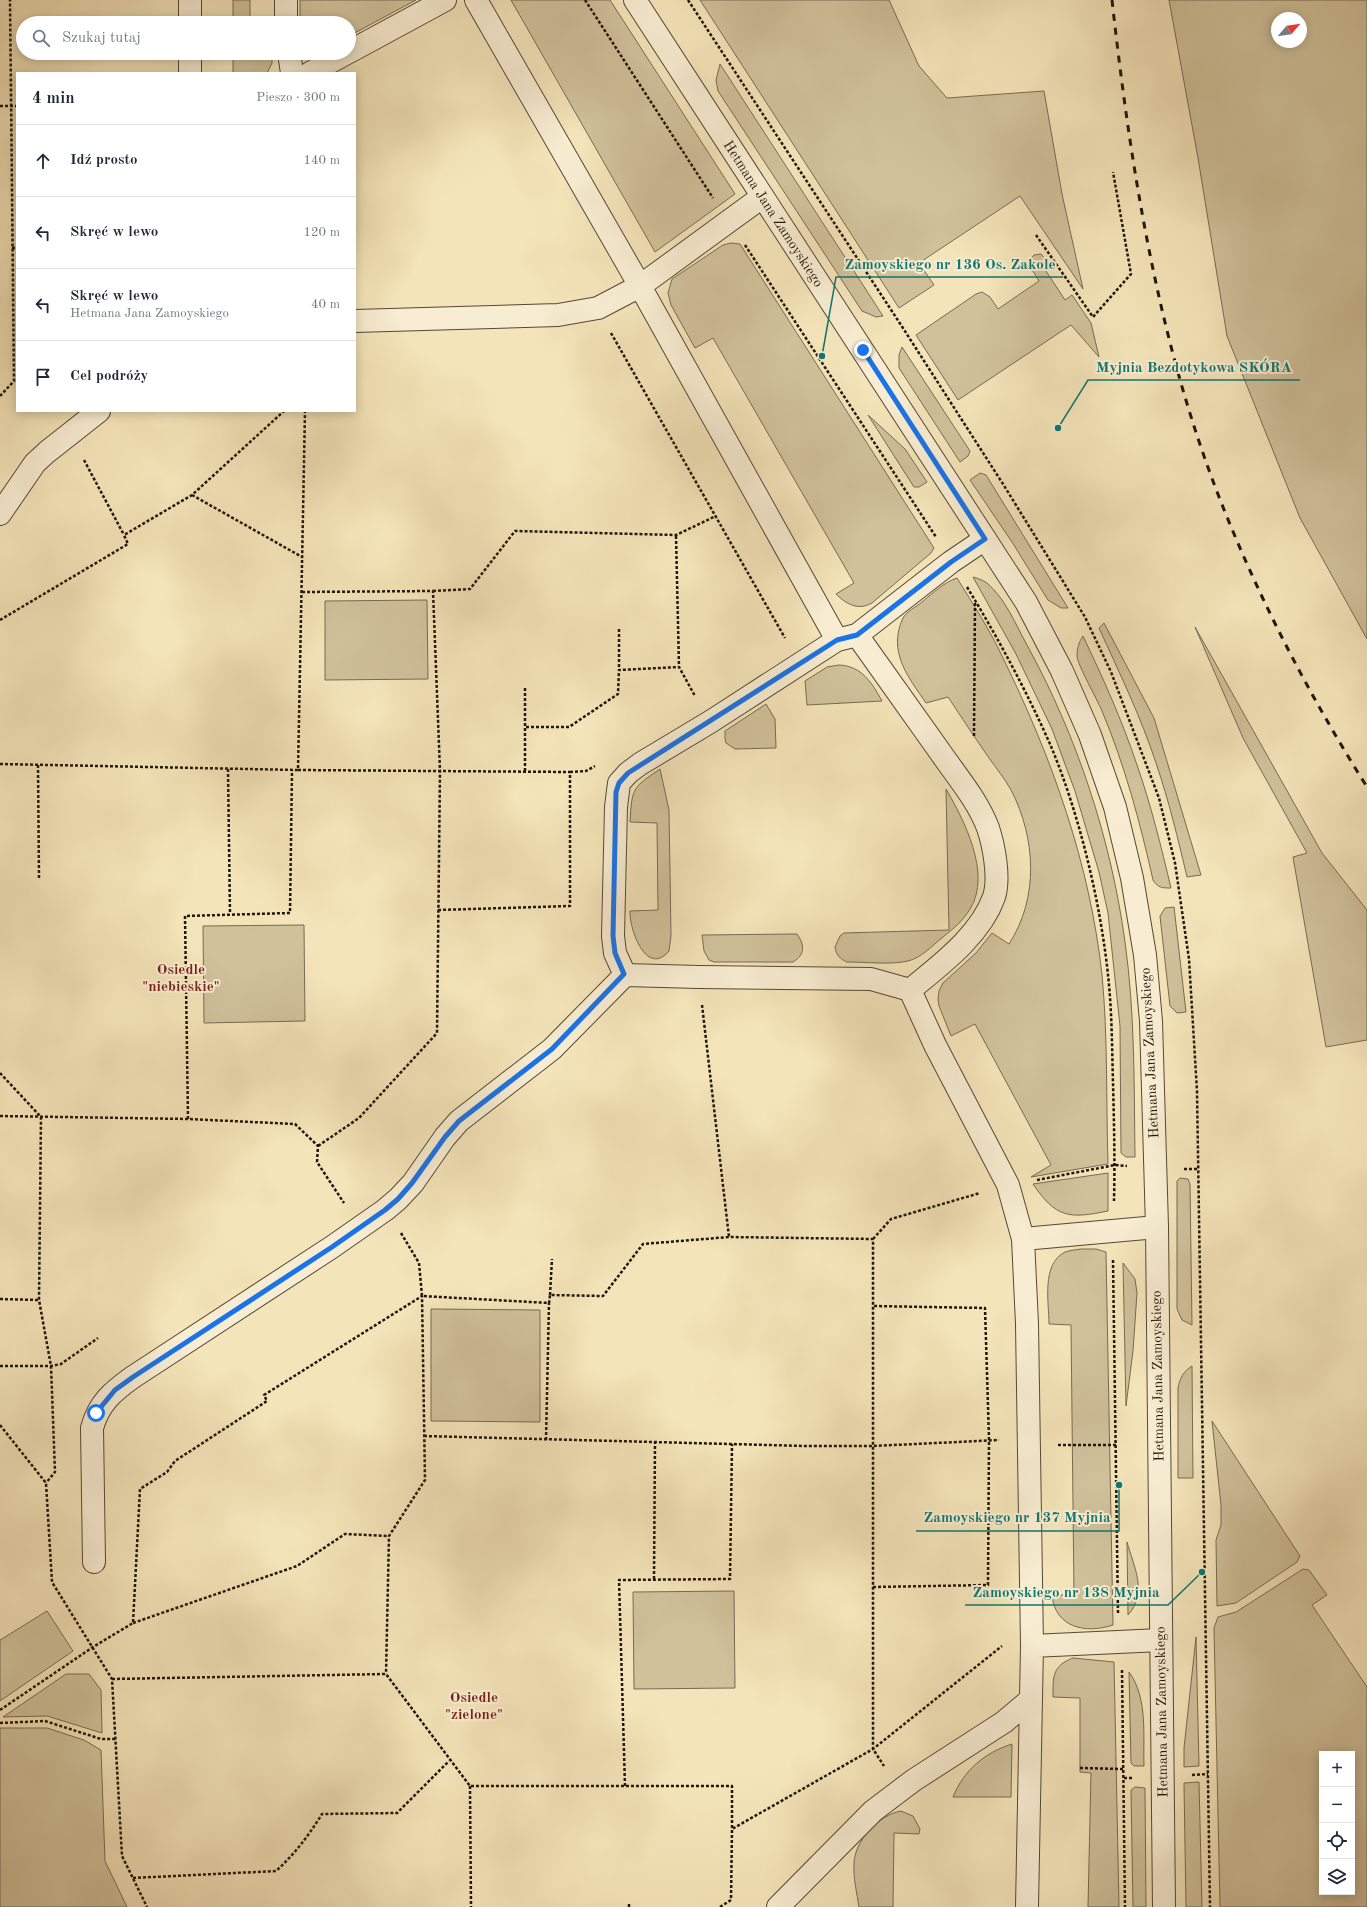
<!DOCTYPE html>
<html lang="pl">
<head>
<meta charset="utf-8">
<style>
  body { margin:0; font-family:"Old Standard TT",serif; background:#f2f2f3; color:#1f2937 }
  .controls { position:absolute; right:12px; bottom:12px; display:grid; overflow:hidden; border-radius:0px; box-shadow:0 2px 10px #0003 }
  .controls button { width:36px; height:36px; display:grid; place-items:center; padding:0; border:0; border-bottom:1px solid #e0e1e3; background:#fff; color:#1f2937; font:20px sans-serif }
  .compass { position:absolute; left:1271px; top:12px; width:36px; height:36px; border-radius:50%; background:#fff; box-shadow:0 2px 10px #0003; rotate:61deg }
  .stop { position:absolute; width:12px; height:12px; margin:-9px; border:3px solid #1a73e8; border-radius:50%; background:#fff }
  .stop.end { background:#1a73e8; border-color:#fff; box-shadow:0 1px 4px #0008 }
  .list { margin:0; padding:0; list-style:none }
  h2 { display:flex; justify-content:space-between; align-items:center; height:52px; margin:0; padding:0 16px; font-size:17px }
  h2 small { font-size:13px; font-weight:400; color:#747a83 }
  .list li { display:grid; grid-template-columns:26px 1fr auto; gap:12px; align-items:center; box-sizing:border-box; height:72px; padding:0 16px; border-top:1px solid #e0e1e3 }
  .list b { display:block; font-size:15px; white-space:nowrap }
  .list p { margin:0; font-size:13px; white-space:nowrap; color:#747a83 }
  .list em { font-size:13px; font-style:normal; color:#747a83 }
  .icon { flex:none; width:22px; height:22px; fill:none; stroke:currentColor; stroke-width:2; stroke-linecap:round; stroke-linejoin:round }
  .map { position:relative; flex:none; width:1367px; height:1907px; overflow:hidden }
  .search { position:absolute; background:#fff; box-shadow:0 2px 10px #0003; left:16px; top:16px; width:340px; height:44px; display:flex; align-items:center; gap:10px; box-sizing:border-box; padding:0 14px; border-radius:22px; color:#747a83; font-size:15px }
  .panel { position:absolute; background:#fff; box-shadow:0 2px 10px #0003; left:16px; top:72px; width:340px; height:340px; border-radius:0px }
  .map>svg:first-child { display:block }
  .green { fill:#d0c19b; stroke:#786b52; fill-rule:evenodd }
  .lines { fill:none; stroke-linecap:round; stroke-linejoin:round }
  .minor-casing { stroke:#554936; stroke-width:24 }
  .tertiary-casing { stroke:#554936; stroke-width:24 }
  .path { stroke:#20150a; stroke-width:2.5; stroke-dasharray:3 2; stroke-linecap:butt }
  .minor { stroke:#f8edd2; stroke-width:22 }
  .tertiary { stroke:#f8edd2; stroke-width:22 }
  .rail { stroke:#20150a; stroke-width:3; stroke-dasharray:7 7; stroke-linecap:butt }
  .route { stroke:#1a73e8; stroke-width:5 }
  .labels { text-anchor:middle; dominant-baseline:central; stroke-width:4; stroke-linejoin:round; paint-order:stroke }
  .street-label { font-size:14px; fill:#20150a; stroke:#f8edd2 }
  .neighbourhood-label { font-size:15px; font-weight:bold; fill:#7a1f14; stroke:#f8edd2 }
  .leader { fill:none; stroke:#0f766e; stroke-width:1.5 }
  .callout-dot { fill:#0f766e; stroke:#f8edd2; stroke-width:1.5 }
  .callout-label { font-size:15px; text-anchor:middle; font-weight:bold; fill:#0f766e; stroke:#f8edd2; stroke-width:4; stroke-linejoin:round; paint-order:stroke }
</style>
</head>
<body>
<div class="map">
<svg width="1367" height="1907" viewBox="0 0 1367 1907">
  <rect width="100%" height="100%" fill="#f4e4b9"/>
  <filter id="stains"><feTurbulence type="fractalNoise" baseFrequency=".005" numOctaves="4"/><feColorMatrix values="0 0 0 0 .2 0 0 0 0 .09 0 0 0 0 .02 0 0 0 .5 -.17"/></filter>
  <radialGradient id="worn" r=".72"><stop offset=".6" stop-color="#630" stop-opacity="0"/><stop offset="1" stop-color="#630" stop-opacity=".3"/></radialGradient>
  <path class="green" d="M233,0H250V23H233Z
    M300,0H416L349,36V23H300Z
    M511,0H610L735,194L655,252Z
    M700,0H889L919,66L947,98L1044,91L1062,194L1083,289L1020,196L919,263L934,285L899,308Z
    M1169,0H1367V639L1300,518L1227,336L1198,158ZM1277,18H1301V42H1277Z
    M233,53H272V63L267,73H233Z
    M720,64L883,316L876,317L862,311L718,91L716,80Z
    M731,243L740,244L934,548L931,553L872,603C858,611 846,604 836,594L854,583L713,338L695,348L671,305L668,293L672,279L723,245Z
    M1041,254L1050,264L1044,268L1065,300L1072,295L1091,323L1099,357L1071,325L958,400L916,335L976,294L982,292L990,297L998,309L1039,281L1031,268L1029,261L1034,255Z
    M902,347L970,451L968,456L960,462L899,368V355Z
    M868,415L905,449L927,482L919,487H914Z
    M980,473L986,475L1068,608H1061L1048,600L1012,542L970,480Z
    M973,577C977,578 983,580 987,583C1005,598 1016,625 1027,645C1077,736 1111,839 1125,942C1135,1013 1134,1085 1135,1157H1126L1121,1153L1120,1026L1108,913L1099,872L1075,791L1052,729L1016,654Z
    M957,578C973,604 990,630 1003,658C1052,758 1090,864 1102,975C1108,1037 1106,1101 1108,1164L1031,1177L1051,1165L975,1024L951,1036L939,1006L938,999L939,991L943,983L976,953L992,933L1009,944C1039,898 1036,838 1011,790C1005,779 996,768 989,758C975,738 962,718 948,697L926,703C909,678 887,652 903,618C906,612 916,607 922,602C933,593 943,583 957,578Z
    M427,600L428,679L325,680V601Z
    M1104,623L1154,718L1201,875L1187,877C1178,839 1169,801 1156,763C1141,717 1119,672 1099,628Z
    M1195,627L1322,853L1367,910V1040L1326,1047L1293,857L1307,853L1243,738Z
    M1083,636C1103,678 1122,720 1137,765C1151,805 1161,846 1171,888C1162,888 1158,888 1153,880C1140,822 1125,766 1102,711C1097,699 1078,666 1077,656C1077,648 1079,642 1083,636Z
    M839,665C862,666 872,683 882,701L807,705L805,681L827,667Z
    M766,704L775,719L776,748L735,749L726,743L725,739V731Z
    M660,769L669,810L671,936L669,951C646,978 629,928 630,911L658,910L657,823L630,822C632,788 632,788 660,769Z
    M946,789C964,820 992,874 970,909C963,921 953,929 943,937C932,946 921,958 908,961C891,965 865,962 847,962C840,959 836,955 835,947L840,936L844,933L949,930Z
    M1174,907L1186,1012L1177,1013L1170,1006L1160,916L1165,908Z
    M304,925L305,1021L204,1023L203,926Z
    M797,934C805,945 805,955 793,962H714L709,960L704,951L702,935Z
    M1108,1173V1211C1069,1219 1056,1218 1033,1184Z
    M1180,1178L1188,1179L1190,1184L1192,1325L1182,1320L1177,1309V1181Z
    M1081,1249H1096L1106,1252L1113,1625C1086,1634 1055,1628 1052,1595H1074L1071,1325L1049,1324C1049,1303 1041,1264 1065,1252C1070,1250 1076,1250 1081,1249Z
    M1123,1263L1135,1279L1137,1293L1133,1351L1126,1406Z
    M431,1309L540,1310V1422L431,1421Z
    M1192,1366L1193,1478H1178V1388C1180,1378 1183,1372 1192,1366Z
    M1212,1421L1300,1556L1297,1562L1236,1603L1217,1606L1216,1540L1221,1525V1505Z
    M1127,1542C1134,1567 1148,1593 1128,1615Z
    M1303,1569L1309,1570L1327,1595L1312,1605L1367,1687V1907H1220L1214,1628L1218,1617L1236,1612ZM1322,1754H1352V1892H1322Z
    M734,1591L735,1688L634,1689L633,1592Z
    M47,1611L73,1651L0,1701V1640Z
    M1196,1637L1199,1766L1184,1767V1748Z
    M1073,1658L1114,1662L1119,1907H1088L1091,1773L1080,1772V1698L1053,1697C1053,1677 1052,1666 1073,1658Z
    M1129,1672C1148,1698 1143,1735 1144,1766H1134L1131,1763Z
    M66,1674H89L101,1690L102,1733L47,1716L3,1717Z
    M0,1728H47L84,1740L101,1750L105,1861L127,1907H0Z
    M1012,1744L1011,1797H953C964,1770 984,1753 1012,1744Z
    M1199,1782L1202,1907H1186L1184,1783Z
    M1135,1787L1145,1788L1146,1907H1133L1131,1790Z
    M901,1811L913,1816L920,1829L919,1834L894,1833L893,1907H859C857,1893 853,1878 854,1863C855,1840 879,1815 901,1811Z"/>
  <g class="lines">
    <defs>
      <path id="minor" d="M190,0V23
        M286,0V23
        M476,0L640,286L762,197
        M349,52L445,0
        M190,53V73
        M289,53L292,73
        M310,73L347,53
        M355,321L558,315L598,308L640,286L837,640L710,722L640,764L628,773L619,783L616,807L613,936L615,953L625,975
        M0,514L35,463L47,452L99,411
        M857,635L951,562L985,539
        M910,990L935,1045L1008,1185L1023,1239L1027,1324L1032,1646L1027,1907
        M1023,1239L1157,1227
        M94,1562L92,1428C99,1403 112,1392 133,1377L332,1247L385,1210L398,1199L413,1183L445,1137L459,1121L552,1049L625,975L699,977L871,979L910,990C940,965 980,936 994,897C1000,878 994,846 988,828C977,799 955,774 938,749C911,711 884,673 857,635L837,640
        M1032,1646L1161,1640
        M778,1907L873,1811L914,1780L1004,1722L1030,1700"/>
      <path id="tertiary" d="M635,0L1026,602L1062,671L1090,735L1115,807L1132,878L1145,955L1151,1021L1157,1227L1164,1907"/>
    </defs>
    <use href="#minor" class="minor-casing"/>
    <use href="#tertiary" class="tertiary-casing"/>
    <path class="path" d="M585,0L713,198
      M688,0L901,325L1003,484L1085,617L1111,672L1159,798L1175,863L1189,959L1197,1091L1210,1907
      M0,106H17
      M1036,235L1093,317L1131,274L1113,172
      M745,245L936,537
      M12,248H17
      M611,333L785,638
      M0,396L14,381L10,0
      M84,460L124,535
      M192,495L302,557
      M676,536L679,667L695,696
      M967,587C998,638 1026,690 1050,744C1080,815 1102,908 1109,985C1112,1017 1112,1050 1113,1082C1114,1122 1115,1161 1114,1201
      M433,591L470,589L515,531L676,535L716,516
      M302,592L433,591L440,771L437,1033L359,1118L318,1146
      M0,620L128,544L124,535L192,495L284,411
      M619,629V670
      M525,688V727
      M974,736L975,601
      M0,764L298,770L305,411
      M38,765L39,880
      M228,769L230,914
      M298,770L570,772V906L438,910
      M525,771V727H569L618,694L619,670L679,667
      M570,772L586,771L595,766
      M702,1005L729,1237
      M0,1073L41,1117L39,1300L51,1366L55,1472L46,1483
      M0,1116L188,1119L295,1124L318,1146L317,1162L344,1203
      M188,1119L185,916L290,913L292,770
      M1184,1169H1198
      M1037,1180L1115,1165L1127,1166
      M401,1233L419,1263L422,1296L549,1303L550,1295L603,1296L643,1244L729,1237L873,1239V1749L884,1766
      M873,1239L891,1219L980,1193
      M1113,1260L1118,1613
      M550,1295L552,1259
      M0,1299L39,1300
      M0,1366H51L61,1364L98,1338
      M0,1425L46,1483L52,1582L112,1679L122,1856L147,1907
      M424,1436L806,1446H873L999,1440
      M546,1440L549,1303
      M1058,1445H1116
      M654,1579L655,1442
      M873,1587L988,1585L989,1439L985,1308L873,1306
      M133,1623L297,1566L345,1534L389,1536
      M1122,1670L1125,1907
      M112,1679L386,1674L470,1786H732V1829L873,1749L1002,1646
      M0,1710L93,1647L133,1623L140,1489L167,1472L175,1461L267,1401L264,1395L422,1296L425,1480L389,1536L386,1674
      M0,1723L45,1721L101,1739H117
      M1080,1768L1123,1769
      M1192,1775L1208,1774
      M1124,1778H1134
      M470,1786L471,1907
      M625,1786L619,1580L730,1579L732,1444
      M133,1878L276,1871C294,1855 309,1835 322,1814L397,1813L449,1761
      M629,1904V1907
      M720,1907L731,1900L732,1829"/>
    <use href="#minor" class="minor"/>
    <use href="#tertiary" class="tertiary"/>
    <path class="rail" d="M1112,0C1131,171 1159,347 1223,507C1262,605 1311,698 1367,787"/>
  </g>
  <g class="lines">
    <path class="route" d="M96,1413L115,1390L133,1377L332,1247L385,1210L398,1199L412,1183L445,1137L459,1121L552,1049L624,974L615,953L613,936L616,792L619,783L628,773L837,640L857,635L951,562L985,539L863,350"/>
  </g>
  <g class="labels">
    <g class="street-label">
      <text transform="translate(773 214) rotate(57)">Hetmana Jana Zamoyskiego</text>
      <text transform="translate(1150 1053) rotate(-93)">Hetmana Jana Zamoyskiego</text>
      <text transform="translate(1158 1376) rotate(-91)">Hetmana Jana Zamoyskiego</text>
      <text transform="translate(1162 1712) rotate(-91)">Hetmana Jana Zamoyskiego</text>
    </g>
    <g class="neighbourhood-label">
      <text x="181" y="970">Osiedle<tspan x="181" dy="17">"niebieskie"</tspan></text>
      <text x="474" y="1698">Osiedle<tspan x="474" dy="17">"zielone"</tspan></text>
    </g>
  </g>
  <path class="leader" d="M822 356L836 277H1063M1058 428L1088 380H1300M1119 1485L1119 1531H916M1202 1572L1168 1605H965"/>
  <g class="callout-dot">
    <circle cx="822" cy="356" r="4"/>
    <circle cx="1058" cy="428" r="4"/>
    <circle cx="1119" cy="1485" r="4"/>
    <circle cx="1202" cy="1572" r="4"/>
  </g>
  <g class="callout-label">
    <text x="950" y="269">Zamoyskiego nr 136 Os. Zakole</text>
    <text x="1194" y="372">Myjnia Bezdotykowa SKÓRA</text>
    <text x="1017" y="1522">Zamoyskiego nr 137 Myjnia</text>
    <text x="1066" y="1597">Zamoyskiego nr 138 Myjnia</text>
  </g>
  <rect width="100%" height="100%" filter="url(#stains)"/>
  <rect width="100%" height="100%" fill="url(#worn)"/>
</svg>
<div class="controls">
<button>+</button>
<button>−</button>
<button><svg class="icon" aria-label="locate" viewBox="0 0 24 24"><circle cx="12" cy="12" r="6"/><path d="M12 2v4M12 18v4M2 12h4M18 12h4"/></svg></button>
<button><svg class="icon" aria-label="layers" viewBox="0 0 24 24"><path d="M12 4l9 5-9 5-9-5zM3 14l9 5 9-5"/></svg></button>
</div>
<svg class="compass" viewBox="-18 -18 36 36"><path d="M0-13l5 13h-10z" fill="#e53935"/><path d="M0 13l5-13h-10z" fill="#747a83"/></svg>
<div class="stop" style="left:96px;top:1413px"></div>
<div class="stop end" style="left:863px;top:350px"></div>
<div class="search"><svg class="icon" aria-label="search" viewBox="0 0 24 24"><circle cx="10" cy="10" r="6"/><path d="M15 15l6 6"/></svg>Szukaj tutaj</div>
<section class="panel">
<h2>4 min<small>Pieszo · 300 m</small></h2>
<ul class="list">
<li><svg class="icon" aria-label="ahead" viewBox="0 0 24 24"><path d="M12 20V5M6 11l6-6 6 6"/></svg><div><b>Idź prosto</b></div><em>140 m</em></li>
<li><svg class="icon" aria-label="left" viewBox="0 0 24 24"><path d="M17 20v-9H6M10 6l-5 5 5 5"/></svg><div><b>Skręć w lewo</b></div><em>120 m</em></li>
<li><svg class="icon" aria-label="left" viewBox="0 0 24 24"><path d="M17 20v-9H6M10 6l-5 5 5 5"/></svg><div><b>Skręć w lewo</b><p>Hetmana Jana Zamoyskiego</p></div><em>40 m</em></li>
<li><svg class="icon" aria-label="arrive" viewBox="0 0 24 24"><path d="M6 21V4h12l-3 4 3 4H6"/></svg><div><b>Cel podróży</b></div></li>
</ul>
</section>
</div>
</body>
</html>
